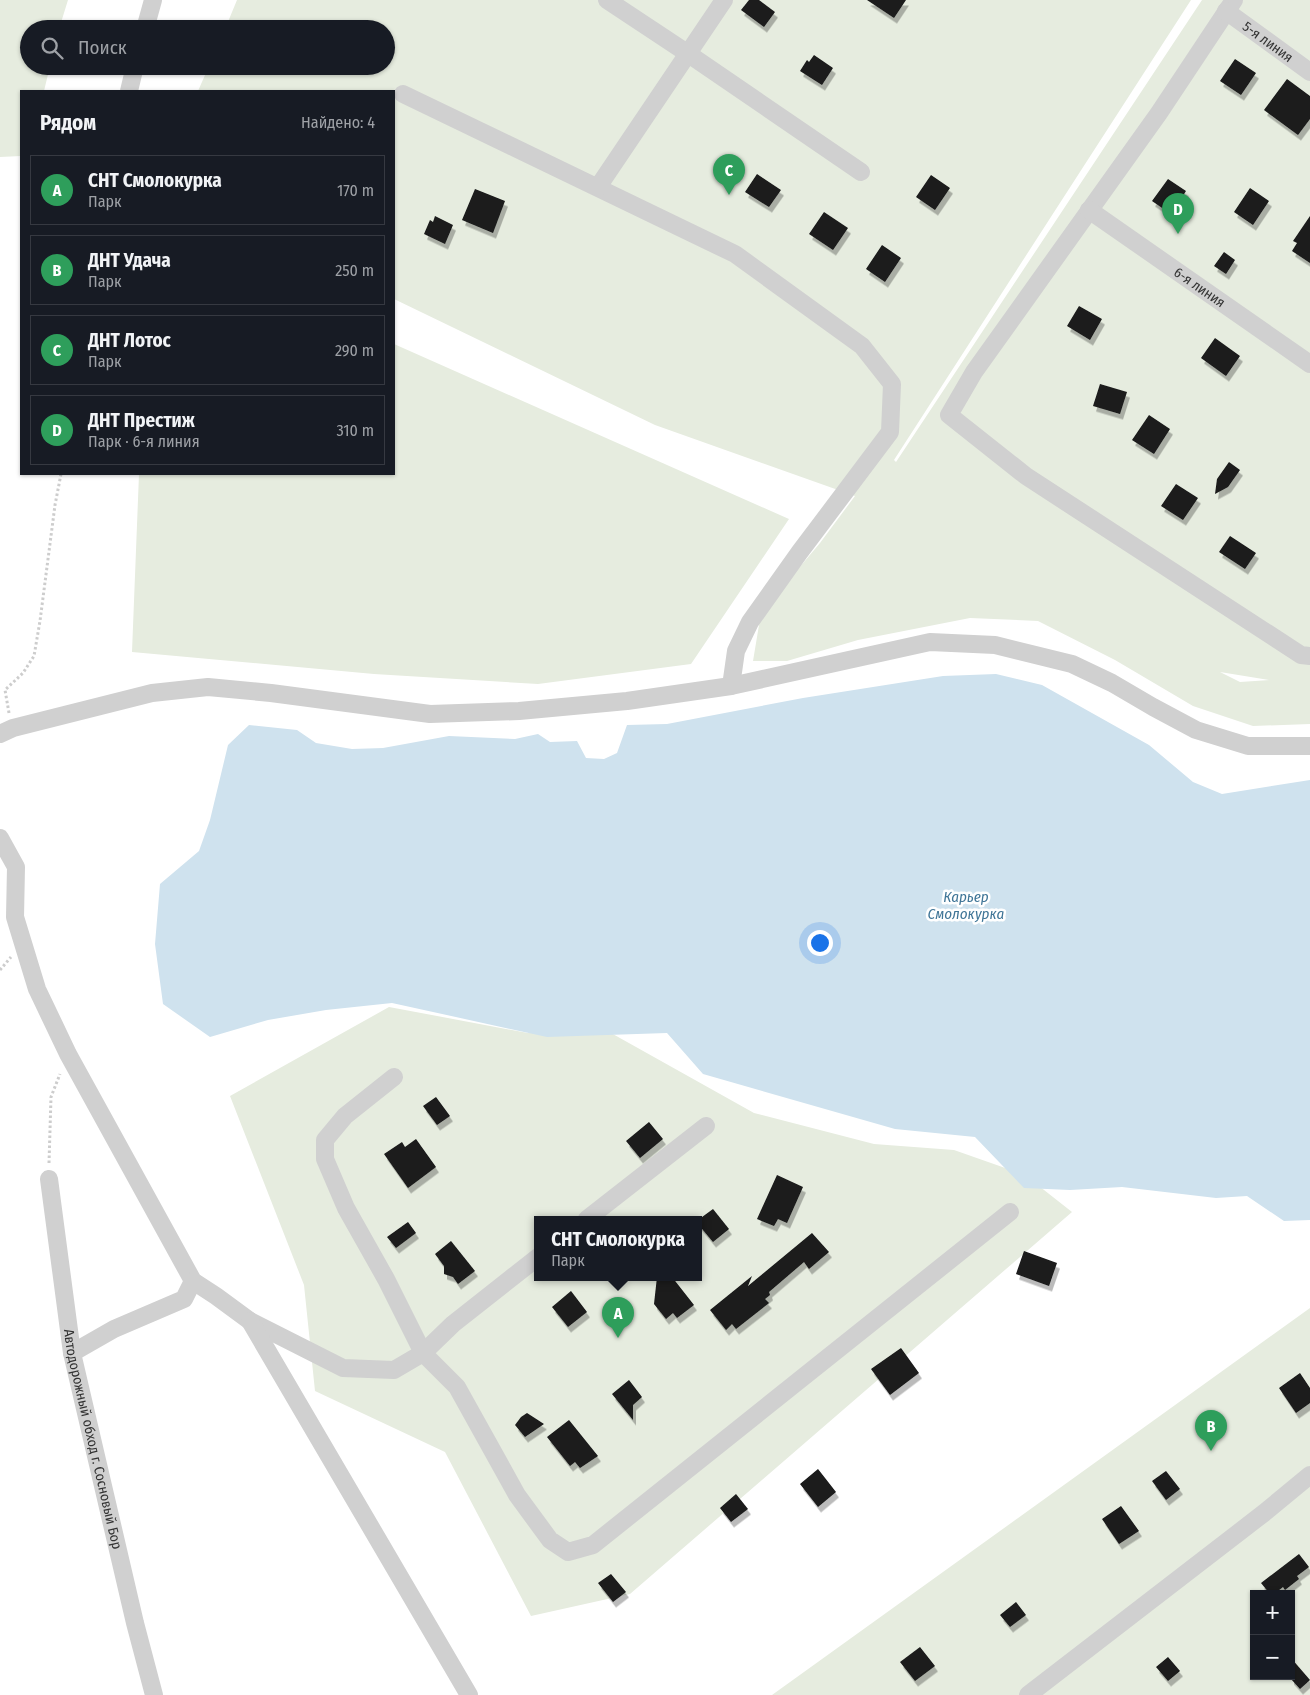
<!DOCTYPE html>
<html lang="ru">
<head>
<meta charset="utf-8">
<style>
  body { margin:0; font-family:"Fira Sans Condensed",sans-serif; background:#20242c; color:#f1f3f6 }
  .controls { position:absolute; right:15px; bottom:15px; display:grid; overflow:hidden; border-radius:0px; box-shadow:0 1px 4px #0004 }
  .controls button { width:45px; height:45px; display:grid; place-items:center; padding:0; border:0; border-bottom:1px solid #363941; background:#171b24; color:#f1f3f6; font:25px sans-serif }
  .you { position:absolute; left:819px; top:942px; width:18px; height:18px; margin:-12px; border:4px solid #fff; border-radius:50%; background:#1a73e8; box-shadow:0 0 0 8px #1a73e833 }
  .badge { display:grid; place-items:center; width:32px; height:32px; border-radius:50%; background:#db2777; color:#fff; font-size:16px; font-weight:700 }
  .pin { position:absolute; translate:-50% -41px; filter:drop-shadow(0 1px 2px #0008) }
  .pin::after { content:''; position:absolute; top:26px; width:18px; height:15px; background:inherit; clip-path:polygon(0 0,100% 0,50% 100%) }
  .popup { position:absolute; left:534px; top:1216px; width:168px; height:65px; box-sizing:border-box; display:grid; place-content:center; border-radius:0px; background:#171b24; filter:drop-shadow(0 1px 4px #0005); font-size:16px; white-space:nowrap; color:#9ea1a6 }
  .popup b { font-size:19px; color:#f1f3f6 }
  .popup::after { content:''; position:absolute; left:50%; top:100%; margin-left:-10px; border:10px solid transparent; border-top-color:#171b24 }
  .list { margin:0; padding:0; list-style:none }
  h2 { display:flex; justify-content:space-between; align-items:center; height:65px; margin:0; padding:0 20px; font-size:21px }
  h2 small { font-size:16px; font-weight:400; color:#9ea1a6 }
  .list li { display:grid; grid-template-columns:32px 1fr auto; gap:15px; align-items:center; box-sizing:border-box; height:70px; margin:0 10px 10px; padding:0 10px; border:1px solid #363941; border-radius:0px }
  .list b { display:block; font-size:19px; white-space:nowrap }
  .list p { margin:0; font-size:16px; white-space:nowrap; color:#9ea1a6 }
  .list em { font-size:16px; font-style:normal; color:#9ea1a6 }
  .icon { flex:none; width:28px; height:28px; fill:none; stroke:currentColor; stroke-width:2; stroke-linecap:round; stroke-linejoin:round }
  .map { position:relative; flex:none; width:1310px; height:1695px; overflow:hidden }
  .search { position:absolute; background:#171b24; box-shadow:0 1px 4px #0004; left:20px; top:20px; width:375px; height:55px; display:flex; align-items:center; gap:12px; box-sizing:border-box; padding:0 18px; border-radius:28px; color:#9ea1a6; font-size:19px }
  .panel { position:absolute; background:#171b24; box-shadow:0 1px 4px #0004; left:20px; top:90px; width:375px; height:385px; border-radius:0px }
  .map>svg:first-child { display:block }
  .green { fill:#e6ecdf; fill-rule:evenodd }
  .water { fill:#cfe2ee }
  .building { fill:#1a1a1a; filter:url(#shadow) }
  .lines { fill:none; stroke-linecap:round; stroke-linejoin:round }
  .path { stroke:#cdcdcd; stroke-width:3; stroke-dasharray:2.5 2.5; stroke-linecap:butt }
  .minor { stroke:#d0d0d0; stroke-width:18 }
  .labels { text-anchor:middle; dominant-baseline:central; stroke-width:5; stroke-linejoin:round; paint-order:stroke }
  .street-label { font-size:14px; fill:#333; stroke:#fff }
  .water-label { font-size:15px; font-style:italic; fill:#3f7597; stroke:#fff }
</style>
</head>
<body>
<div class="map">
<svg width="1310" height="1695" viewBox="0 0 1310 1695">
  <defs>
    <filter id="shadow"><feDropShadow dx="3" dy="5.5" stdDeviation="0" flood-color="#0004"/></filter>
  </defs>
  <rect width="100%" height="100%" fill="#fff"/>
  <path class="green" d="M0,0H68L59,29H29V66H50L44,91H21V156L0,157Z
    M237,0H1191L894,460L896,462L1202,0H1310V724L1253,726L1193,706L1115,660L1038,621L970,618L858,640L787,661H753L761,613L820,543L855,496L655,425L394,299V91H198L209,66H386V29H225ZM1220,672L1269,680H1270L1240,682Z
    M394,344L789,519L691,664L538,684L374,674L132,652L139,474H394Z
    M389,1007L528,1033H611L754,1113L874,1144L954,1150L1025,1175L1072,1212L630,1594L531,1616L445,1452L315,1391L304,1285L230,1096ZM538,1219H698V1277H538Z
    M1310,1308V1695H772ZM1254,1594H1291V1676H1254Z"/>
  <path class="water" d="M996,674L1042,685L1149,745L1193,782L1222,794L1310,780V1220L1284,1221L1247,1196L1216,1198L1122,1187L1070,1190L1024,1188L975,1137L895,1129L703,1074L667,1033L547,1037L392,1003L326,1010L268,1020L210,1037L163,1004L155,944L160,884L199,851L210,820L228,745L249,725L297,730L316,743L352,749L383,748L449,736L515,739L538,734L550,742L577,741L586,758L604,759L617,753L627,725L667,724L803,698L943,676Z"/>
  <path class="building" d="M749,0H759L775,12L764,27L741,10Z
    M867,0H906L894,18Z
    M814,55L833,68L822,85L800,71L807,60L809,62Z
    M1235,59L1256,73L1241,95L1220,81Z
    M1287,79L1310,96V119L1298,135L1264,110Z
    M757,174L781,190L769,207L745,192Z
    M931,175L950,188L935,210L916,197Z
    M1168,179L1186,191L1171,214L1152,201Z
    M1250,188L1269,201L1253,225L1234,212Z
    M475,189L505,201L493,233L462,220Z
    M824,212L848,228L833,250L809,234Z
    M435,216L453,225L445,244L424,234L430,220L433,222Z
    M1310,216V263L1292,251L1297,243L1293,241Z
    M882,245L901,258L885,282L866,269Z
    M1224,252L1235,260L1226,274L1214,266Z
    M1079,306L1102,319L1090,340L1067,326Z
    M1215,338L1240,356L1226,376L1201,358Z
    M1100,384L1127,392L1120,414L1093,406Z
    M1149,415L1170,429L1154,454L1132,440Z
    M1229,462L1240,470L1228,487L1215,494L1217,479Z
    M1176,484L1198,498L1183,520L1161,506Z
    M1230,536L1256,553L1245,569L1219,552Z
    M436,1097L450,1116L437,1125L423,1106Z
    M649,1122L663,1139L640,1158L626,1141Z
    M416,1139L436,1167L408,1188L384,1154L402,1142L405,1147Z
    M777,1175L803,1187L787,1223L778,1219L774,1226L757,1219Z
    M713,1209L729,1229L713,1242L698,1224V1220Z
    M408,1222L416,1233L396,1248L387,1237Z
    M812,1233L829,1252L809,1269L804,1262L769,1292L770,1295L765,1299L769,1303L736,1329L732,1324L726,1330L710,1310L752,1276L748,1286Z
    M451,1241L475,1271L458,1284L453,1277L444,1274V1266L435,1254Z
    M1024,1251L1057,1263L1049,1286L1016,1274Z
    M657,1277H672L694,1305L677,1318L673,1313L666,1319L654,1304Z
    M571,1291L587,1312L568,1327L552,1307Z
    M901,1348L919,1373L890,1395L871,1369Z
    M1300,1373L1310,1388V1403L1296,1413L1279,1388Z
    M629,1380L642,1397L633,1405V1420L612,1394Z
    M527,1413L544,1424L525,1437L515,1425L521,1417Z
    M569,1420L598,1456L580,1468L575,1462L570,1466L547,1437Z
    M818,1469L836,1492L818,1507L800,1484Z
    M1166,1471L1180,1489L1166,1500L1152,1481Z
    M736,1494L748,1509L731,1522L720,1508Z
    M1121,1506L1139,1531L1119,1544L1102,1519Z
    M1299,1554L1309,1567L1297,1576L1299,1579L1285,1590L1283,1587L1274,1594H1270L1261,1583Z
    M611,1574L626,1592L613,1602L598,1583Z
    M1016,1602L1026,1615L1010,1627L1000,1615Z
    M920,1647L935,1666L915,1681L900,1662Z
    M1168,1657L1180,1671L1168,1681L1156,1667Z
    M1291,1658L1310,1680L1300,1689L1291,1679Z"/>
  <g class="lines">
    <path class="path" d="M9,713L5,690L23,673L34,656L40,621L55,505L61,474
      M0,970L11,957
      M49,1163L51,1097L60,1074"/>
    <g class="minor">
      <path d="M607,0L687,53L861,172"/>
      <path d="M1234,0L1159,113L974,372L949,415L1026,476L1301,655L1310,656"/>
      <path id="s1" d="M1226,11L1310,72"/>
      <path d="M145,29L153,0"/>
      <path d="M129,91L135,66"/>
      <path d="M403,94L735,254L862,346L892,384L890,432L799,553L750,622L736,651L731,686"/>
      <path d="M598,187L724,0"/>
      <path id="s2" d="M1089,210L1310,364"/>
      <path d="M0,734L13,728L152,693L208,687L271,693L430,714L519,711L627,701L731,686L930,642L995,645L1072,664L1112,683L1153,707L1196,730L1248,746H1310"/>
      <path d="M0,838L16,867L15,917L37,989L68,1054L193,1281L216,1296L250,1321L343,1368L394,1370L423,1353L453,1324L538,1257"/>
      <path d="M394,1077L345,1116L325,1140V1159L346,1208L386,1279L423,1353L457,1387L517,1495L550,1540L568,1552L593,1545L1010,1212"/>
      <path id="s3" d="M49,1179L72,1353L135,1623L154,1695"/>
      <path d="M587,1219L706,1126"/>
      <path d="M250,1321L469,1695"/>
      <path d="M72,1353L114,1329L184,1299L193,1281"/>
      <path d="M1028,1695L1264,1513L1310,1475"/>
    </g>
  </g>
  <g class="labels">
    <g class="street-label">
      <text stroke="none"><textPath href="#s1" startOffset="52">5-я линия</textPath></text>
      <text stroke="none"><textPath href="#s2" startOffset="135">6-я линия</textPath></text>
      <text stroke="none"><textPath href="#s3" startOffset="264">Автодорожный обход г. Сосновый Бор</textPath></text>
    </g>
    <g class="water-label">
      <text x="966" y="897">Карьер<tspan x="966" dy="17">Смолокурка</tspan></text>
    </g>
  </g>
</svg>
<div class="controls">
<button>+</button>
<button>−</button>
</div>
<div class="you"></div>
<div class="pin badge" style="left:618px;top:1338px;background:#2e9e5b">A</div>
<div class="popup"><b>СНТ Смолокурка</b>Парк</div>
<div class="pin badge" style="left:1211px;top:1451px;background:#2e9e5b">B</div>
<div class="pin badge" style="left:729px;top:195px;background:#2e9e5b">C</div>
<div class="pin badge" style="left:1178px;top:234px;background:#2e9e5b">D</div>
<div class="search"><svg class="icon" aria-label="search" viewBox="0 0 24 24"><circle cx="10" cy="10" r="6"/><path d="M15 15l6 6"/></svg>Поиск</div>
<section class="panel">
<h2>Рядом<small>Найдено: 4</small></h2>
<ul class="list">
<li><span class="badge" style="background:#2e9e5b">A</span><div><b>СНТ Смолокурка</b><p>Парк</p></div><em>170 m</em></li>
<li><span class="badge" style="background:#2e9e5b">B</span><div><b>ДНТ Удача</b><p>Парк</p></div><em>250 m</em></li>
<li><span class="badge" style="background:#2e9e5b">C</span><div><b>ДНТ Лотос</b><p>Парк</p></div><em>290 m</em></li>
<li><span class="badge" style="background:#2e9e5b">D</span><div><b>ДНТ Престиж</b><p>Парк · 6-я линия</p></div><em>310 m</em></li>
</ul>
</section>
</div>
</body>
</html>
